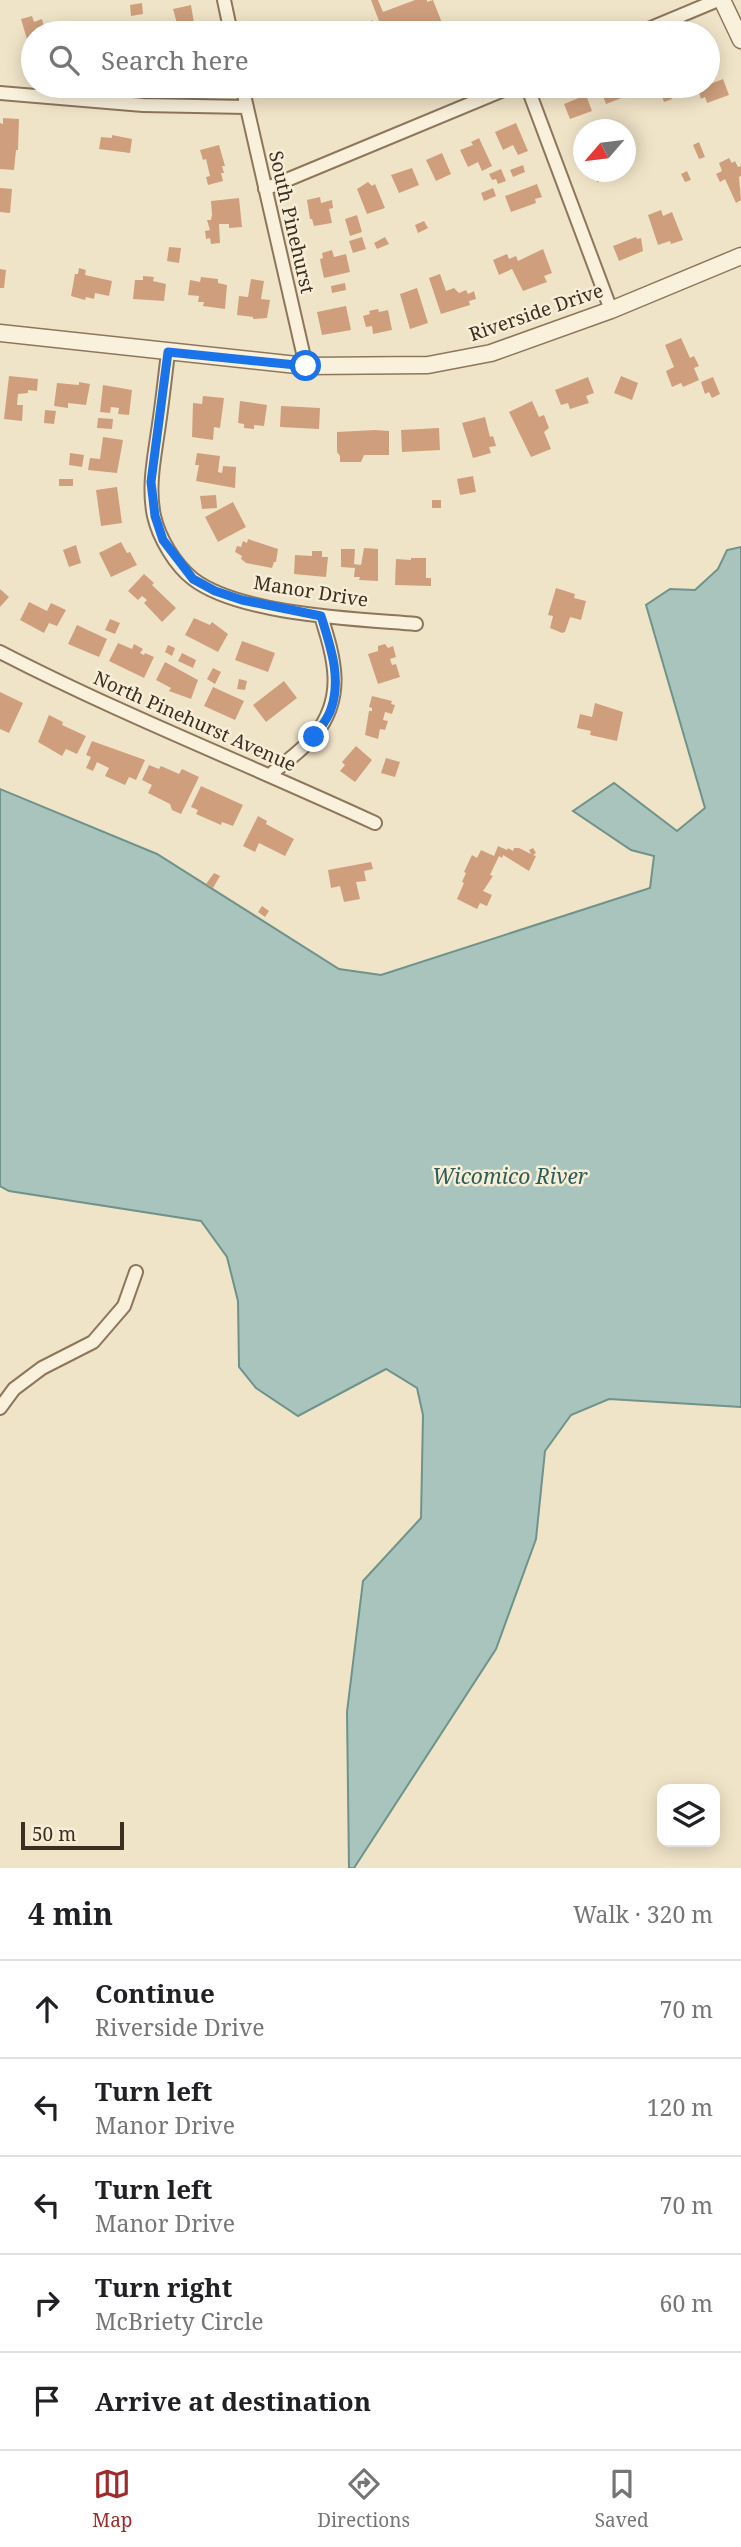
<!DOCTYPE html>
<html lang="en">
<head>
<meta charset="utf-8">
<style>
  body { margin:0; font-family:"Noto Serif",serif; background:#f6f6f6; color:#202124 }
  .controls { position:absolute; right:21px; bottom:21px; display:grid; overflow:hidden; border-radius:14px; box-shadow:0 4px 18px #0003 }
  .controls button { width:63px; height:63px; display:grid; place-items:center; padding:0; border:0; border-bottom:2px solid #e0e0e0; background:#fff; color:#202124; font:35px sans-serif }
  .compass { position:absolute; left:573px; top:119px; width:63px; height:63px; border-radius:50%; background:#fff; box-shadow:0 4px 18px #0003; rotate:242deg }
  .scale { position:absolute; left:21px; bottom:18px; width:103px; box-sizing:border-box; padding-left:7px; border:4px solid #3d2e20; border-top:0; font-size:19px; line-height:24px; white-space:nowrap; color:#3d2e20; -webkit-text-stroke:5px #f7eed8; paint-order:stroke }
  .stop { position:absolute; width:21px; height:21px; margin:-16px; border:5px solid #1a73e8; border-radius:50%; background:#fff }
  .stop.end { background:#1a73e8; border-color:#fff; box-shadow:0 2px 7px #0008 }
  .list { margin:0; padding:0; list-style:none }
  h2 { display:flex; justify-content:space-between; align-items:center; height:91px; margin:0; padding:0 28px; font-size:30px }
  h2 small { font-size:23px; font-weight:400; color:#757577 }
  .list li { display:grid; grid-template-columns:46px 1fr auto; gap:21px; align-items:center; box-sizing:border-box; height:98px; padding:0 28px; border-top:2px solid #e0e0e0 }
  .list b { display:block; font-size:26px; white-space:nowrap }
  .list p { margin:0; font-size:23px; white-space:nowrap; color:#757577 }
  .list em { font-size:23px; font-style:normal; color:#757577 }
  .icon { flex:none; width:38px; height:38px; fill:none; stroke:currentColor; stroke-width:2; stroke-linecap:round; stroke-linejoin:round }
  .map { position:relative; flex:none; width:741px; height:1868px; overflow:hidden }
  .search { position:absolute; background:#fff; box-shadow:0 4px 18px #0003; left:21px; right:21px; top:21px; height:77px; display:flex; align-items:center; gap:18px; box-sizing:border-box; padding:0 24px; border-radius:38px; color:#757577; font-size:26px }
  .sheet { height:581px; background:#fff }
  nav { display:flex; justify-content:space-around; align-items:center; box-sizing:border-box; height:98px; border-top:2px solid #e0e0e0; background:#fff; font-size:19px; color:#757577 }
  nav a { display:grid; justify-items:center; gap:4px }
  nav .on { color:#9e2a2b }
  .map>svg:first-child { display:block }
  .water { fill:#a9c4bc; stroke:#6f938a; stroke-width:2 }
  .building { fill:#cf9f7d }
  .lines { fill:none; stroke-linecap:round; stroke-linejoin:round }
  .minor-casing { stroke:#8d765c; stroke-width:16 }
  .tertiary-casing { stroke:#8d765c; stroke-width:19 }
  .minor { stroke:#faf1dc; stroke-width:12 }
  .tertiary { stroke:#faf1dc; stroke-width:16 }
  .route { stroke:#1a73e8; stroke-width:9 }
  .labels { text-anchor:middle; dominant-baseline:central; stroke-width:5; stroke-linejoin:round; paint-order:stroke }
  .street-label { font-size:19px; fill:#3d2e20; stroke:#f7eed8 }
  .water-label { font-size:21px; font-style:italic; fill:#2f5d5a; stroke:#f7eed8 }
</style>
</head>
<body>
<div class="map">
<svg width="741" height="1868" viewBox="0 0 741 1868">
  <rect width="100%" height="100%" fill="#f0e4c8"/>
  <path class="water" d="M741,547V1407L609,1399L571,1415L545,1451L536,1539L496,1649L354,1868H349L347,1712L363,1581L421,1518L423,1415L417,1388L386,1369L298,1416L256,1388L239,1367L238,1301L227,1257L201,1221L9,1191L0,1186V789L157,854L339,969L381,975L650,888L654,856L631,850L573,811L614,783L677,831L705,808L646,605L670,589L695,590L718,569L727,550Z"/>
  <path class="building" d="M371,0H378L383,12L415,0H427V2L433,0L446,33H346L352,31L351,28L373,20L374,23L379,21Z
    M142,3L143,14L131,16L130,5Z
    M191,5L194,23L178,27L173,9Z
    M32,16L34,22L42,19L45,30L50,29L51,33H33V45L29,46L21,19Z
    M73,25L79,26V29L87,30L86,33H67L68,28H73Z
    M723,79L729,95L707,103L705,97L701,99L698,89Z
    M367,86H382L354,97L352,92Z
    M605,86H626L629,95L606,104L600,88Z
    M682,86L687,93L675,98L672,90Z
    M668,91L672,99L664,102L661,94Z
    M586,95L592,111L570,119L564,104Z
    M3,118L19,119L18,150H16L14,170L0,169V123L3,124Z
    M516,123L528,151L518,155L513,145L503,150L495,132Z
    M112,135L132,139L130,153L99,149L101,137L112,138Z
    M479,138L492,166L482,171L478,162L468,167L460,150L473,145L471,142Z
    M699,142L705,157L699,159L693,145Z
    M219,145L225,166H222L224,173H221L223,181L208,185L206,177L210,176L206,159L203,160L200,150Z
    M442,153L451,174L436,181L426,160Z
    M729,158L732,163L735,161L738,167L741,166V176L739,177L741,200L736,203L725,179L720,182L716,174L722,171L719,163Z
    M523,165L525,172L513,177L510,170Z
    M412,168L419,185L399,193L391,175Z
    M501,169L506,181L498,184L496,179L492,180L489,174Z
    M687,171L691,180L685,182L681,174Z
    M593,172H622L597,182Z
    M368,182L372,186L375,184L385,208L367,214L357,189Z
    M537,184L542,197L535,199L536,203L511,212L505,196Z
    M0,188L12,189L10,213L0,212Z
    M493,188L496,196L484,201L481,193Z
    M320,197L321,203L332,200L333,208L329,209L332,223L314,226L312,219H310L307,200Z
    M239,198L242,227L229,228V224H219L220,243L211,244L210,238L206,239L205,231L210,230L207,220H211L212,215L211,201Z
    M661,210L663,216L672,212L683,240L671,244L670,241L658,245L648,215Z
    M357,215L362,232L350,236L345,219Z
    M424,221L428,228L418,233L415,225Z
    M362,237L366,249L353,253L349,241Z
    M385,237L389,244L377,249L374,243Z
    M636,237L637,239L641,238L643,251L619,261L613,246Z
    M169,247L181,248L179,263L167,261Z
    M543,249L552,273L544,276L547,282L523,291L512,269L499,275L493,260L507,254L509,259L516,256L518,261Z
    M332,250L334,257L346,254L350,272L324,278L321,265L320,259L323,258L322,253Z
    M79,268L86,270L85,275L112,281L109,296L95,293L94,299L86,297L85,300L71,296L75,274H78Z
    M0,269L6,270L4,288H0Z
    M440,274L446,291L454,288L459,293L466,290L468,294L474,291L476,299L469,301L470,305L441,314L429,278Z
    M143,276L154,277L153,281L166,284L164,301L133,299L135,280H143Z
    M201,277L218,279V283L227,285L225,309L203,306L204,302H198L199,296L188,295L190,280L200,282Z
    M251,279L264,281L261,299L270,300L267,318L253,319V317L237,315L239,296L248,297Z
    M345,283L346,290L332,293L331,286Z
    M417,288L428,323L410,329L400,294Z
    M346,306L351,330L322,335L317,312Z
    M378,309L379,312L388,310L392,330L373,334L372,326L366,327L363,316L370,314L369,311Z
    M681,338L690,358L694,356L699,366L694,368L699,380L683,387L681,383L672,387L666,371L674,367L665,345Z
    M9,376L38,379L37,391L28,390V393L18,394L17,405H23L22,421L4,419Z
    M621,376L638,383L632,400L614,393Z
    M588,377L594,393L586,396L589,403L570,409L568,403L561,405L555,390Z
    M713,377L720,394L712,398L709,392L705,394L701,382Z
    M79,382L90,384L86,405L68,403V408L54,406L57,383L79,385Z
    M103,385L132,390L129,415L118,414L119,408L111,407L110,413L100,412Z
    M203,396L224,398L220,428L214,427L213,440L192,437L193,403L202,404Z
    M240,401L267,405L264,426L254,425V429L244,428V424L238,423Z
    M532,401L539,417L544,415L549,428L544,432L551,449L531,457L509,412Z
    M281,406L320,408L319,429L280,427Z
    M45,410L56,411L54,424L44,423Z
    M485,417L490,437L493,436L496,446L489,447L491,453L473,458L462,423Z
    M98,418L113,419L112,429L97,428Z
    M439,428L440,450L402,452L401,430Z
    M375,430L389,431V455H364L361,462H340V456L337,452V432Z
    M103,437L123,440L117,473L88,470L90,458L100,459Z
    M70,453L84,455L82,467L69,465Z
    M197,453L220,456L218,472L222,473L223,466L236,467L235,488L196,481L199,465H195Z
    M473,476L476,492L460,495L457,479Z
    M59,479H73V486H59Z
    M117,487L122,523L101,526L96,490Z
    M216,495L217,508L202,509L200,496Z
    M432,500H441V508H432Z
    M233,502L246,527L218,542L205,517Z
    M248,539L278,549L276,562H274L272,568L246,563L241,559L242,556L235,552L237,546L241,547L243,541L247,543Z
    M121,542L127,553L130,552L137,565L111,577L99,553Z
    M76,545L81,563L69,567L63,550Z
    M364,548L378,549V581L359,580L360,577H354L355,568L341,567V549H355L354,564L361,565Z
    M312,551H322V557H328L326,577L294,574L295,555L312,556Z
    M411,558H426V578H431V586L395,585L396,559L411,560Z
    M144,574L154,583L152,585L176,608L162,622L144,603L147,600L142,596L138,600L128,591Z
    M556,588L575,594L574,598L586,601L581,620L570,617L565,632L562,633L550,628L553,616L548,615Z
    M0,589L9,597L0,607Z
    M29,602L47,611L51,603L66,610L57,626L49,623L44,633L20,620Z
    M194,618L210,625L212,622L228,634L218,652L185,635Z
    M110,619L120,623L115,634L105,630Z
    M77,625L107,639L99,657L68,644Z
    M242,641L275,653L268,672L235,660Z
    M118,643L132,649L134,644L143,649L140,653L144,655L145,653L154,657L144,678L109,661Z
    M385,644L388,648L393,646L396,657L390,659L392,665L396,664L400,677L378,684L368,654L378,651V646Z
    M168,645L175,648L172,656L165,652Z
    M182,653L196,660L193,668L178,661Z
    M165,662L198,680L191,699L169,691L171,688L156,680Z
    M213,668L221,672L215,684L207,679Z
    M239,679L247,681L245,690L237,689Z
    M284,681L297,698L266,722L253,705Z
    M213,687L244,701L235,720L204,706Z
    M0,692L23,703L9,733L0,729Z
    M372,696L392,701L391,704L395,705L392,714L385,712L383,720L388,721L385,730L380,729L378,739L365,735L369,711H372V708L369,707Z
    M595,703L623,712L617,741L590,735L591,731L577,728L580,714L592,717Z
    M49,715L63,722L62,725L86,736L77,754L66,749L62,756L38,742Z
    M92,741L145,760L136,780L129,777L125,785L105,776L109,768L97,762L93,771L86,768L91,757L86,755Z
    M356,746L372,760L355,782L340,771L345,765L342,762Z
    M386,758L400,762L395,777L381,773Z
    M149,765L159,769L161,766L179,774L182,769L199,777L181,814L172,810L170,804L148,793L152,785L142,780Z
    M201,786L243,805L233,826L222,822L221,825L196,814L198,810L191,807Z
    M258,816L267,821L266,824L294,839L285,856L259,843L255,852L243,846Z
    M498,846L507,850L508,848L513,851L514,848H519L531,854L529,850L533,848L536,853L533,855L536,856L529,871L503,855L502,858L499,856L490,875L493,876L483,891L492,895L487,906L480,903L477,909L457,899L464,883L462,882L466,873L464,872L472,855L477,858L481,850L494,856Z
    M371,862L373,869L364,871L366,881L356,882L360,899L344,902L340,886L331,888L328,870Z
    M214,873L220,876L213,888L206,884Z
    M262,906L269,911L265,917L258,912Z"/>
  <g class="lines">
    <defs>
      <path id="minor" d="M224,0L231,33
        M639,33L718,0
        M242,86L306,366
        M527,86L611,310
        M0,93L143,105L247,107
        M265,189L513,86
        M168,352C165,378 162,405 158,431C154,459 148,488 154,516C159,538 175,565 193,579C240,615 358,619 416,624
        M0,652C122,715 250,765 375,823
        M270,775C285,762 303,750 315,735C346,696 334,658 321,616
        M0,1408L14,1389L42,1368L93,1342L124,1306L136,1272"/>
      <path id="tertiary" d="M722,0L741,40
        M0,333L306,366L428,365L491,353L611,310L741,256"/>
    </defs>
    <use href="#minor" class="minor-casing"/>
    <use href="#tertiary" class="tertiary-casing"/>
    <use href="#minor" class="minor"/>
    <use href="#tertiary" class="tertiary"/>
  </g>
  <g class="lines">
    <path class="route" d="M306,366L168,352L151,482L155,516L163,540L193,579L215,591L242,600L321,616C330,645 342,678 331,709C328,719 320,728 314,737"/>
  </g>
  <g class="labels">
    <g class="street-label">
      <text transform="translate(292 222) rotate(77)">South Pinehurst</text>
      <text transform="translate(536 312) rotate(-19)">Riverside Drive</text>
      <text transform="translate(311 591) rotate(9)">Manor Drive</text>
      <text transform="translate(195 721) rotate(24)">North Pinehurst Avenue</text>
    </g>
    <g class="water-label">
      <text x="510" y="1176">Wicomico River</text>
    </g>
  </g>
</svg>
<div class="controls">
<button><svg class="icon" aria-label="layers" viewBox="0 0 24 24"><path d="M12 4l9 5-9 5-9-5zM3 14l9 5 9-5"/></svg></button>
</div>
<svg class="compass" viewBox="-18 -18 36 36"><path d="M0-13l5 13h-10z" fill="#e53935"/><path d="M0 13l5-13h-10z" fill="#757577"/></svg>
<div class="scale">50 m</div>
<div class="stop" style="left:306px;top:366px"></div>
<div class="stop end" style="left:314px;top:737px"></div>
<div class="search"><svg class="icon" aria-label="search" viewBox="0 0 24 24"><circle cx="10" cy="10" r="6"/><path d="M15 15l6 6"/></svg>Search here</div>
</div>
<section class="sheet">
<h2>4 min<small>Walk · 320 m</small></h2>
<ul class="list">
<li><svg class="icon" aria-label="ahead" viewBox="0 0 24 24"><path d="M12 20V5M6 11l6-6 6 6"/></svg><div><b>Continue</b><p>Riverside Drive</p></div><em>70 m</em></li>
<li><svg class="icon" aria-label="left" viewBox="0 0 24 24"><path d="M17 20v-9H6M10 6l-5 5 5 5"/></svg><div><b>Turn left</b><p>Manor Drive</p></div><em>120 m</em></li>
<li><svg class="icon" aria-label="left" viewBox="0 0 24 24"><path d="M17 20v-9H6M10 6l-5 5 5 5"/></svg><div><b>Turn left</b><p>Manor Drive</p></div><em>70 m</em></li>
<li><svg class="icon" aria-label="right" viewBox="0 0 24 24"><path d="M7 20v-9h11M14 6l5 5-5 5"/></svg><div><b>Turn right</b><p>McBriety Circle</p></div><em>60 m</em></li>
<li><svg class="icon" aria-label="arrive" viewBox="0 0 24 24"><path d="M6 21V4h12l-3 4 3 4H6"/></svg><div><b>Arrive at destination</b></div></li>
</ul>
</section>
<nav>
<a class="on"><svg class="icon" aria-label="map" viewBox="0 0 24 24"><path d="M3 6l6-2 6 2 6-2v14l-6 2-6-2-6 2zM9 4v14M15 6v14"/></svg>Map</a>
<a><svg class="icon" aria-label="directions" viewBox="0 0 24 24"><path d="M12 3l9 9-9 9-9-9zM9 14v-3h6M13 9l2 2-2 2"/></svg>Directions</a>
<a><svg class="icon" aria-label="saved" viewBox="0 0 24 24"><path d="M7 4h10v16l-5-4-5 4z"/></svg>Saved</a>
</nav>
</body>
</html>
